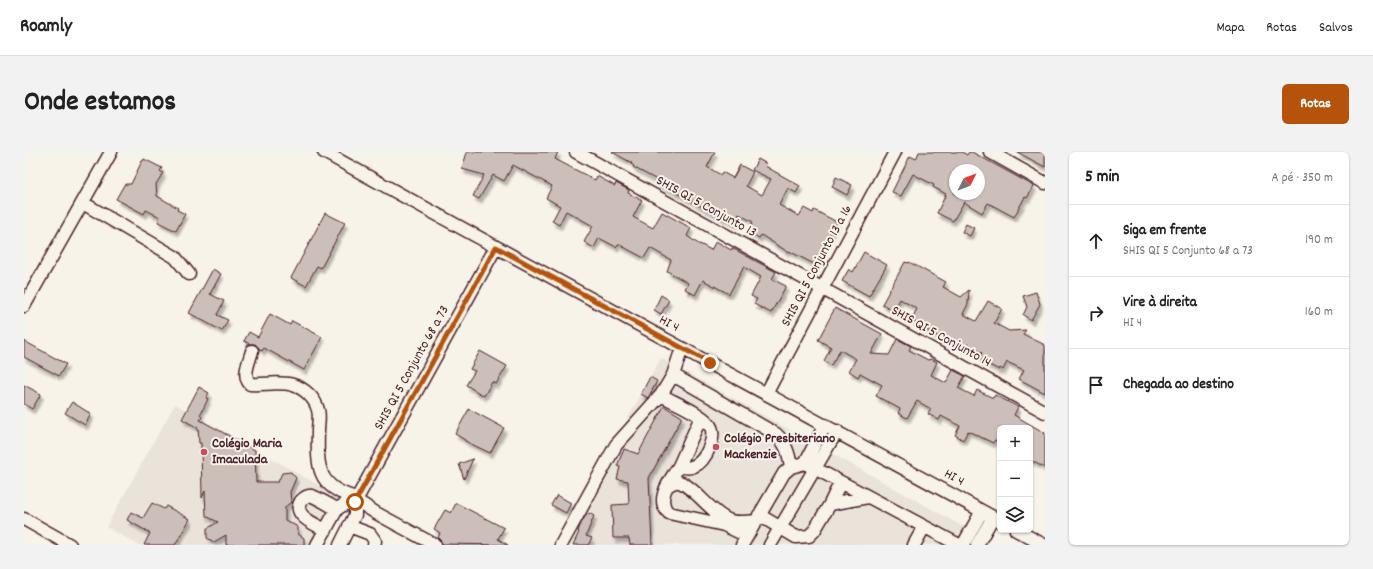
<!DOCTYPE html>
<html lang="pt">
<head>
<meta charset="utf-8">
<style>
  body { margin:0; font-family:Dekko,sans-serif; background:#f2f2f2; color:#222 }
  .controls { position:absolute; right:12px; bottom:12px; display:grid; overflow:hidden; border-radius:6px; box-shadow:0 1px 3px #0004 }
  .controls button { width:36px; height:36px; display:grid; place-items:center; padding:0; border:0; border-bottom:1px solid #e0e0e0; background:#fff; color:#222; font:20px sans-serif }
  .compass { position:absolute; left:925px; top:12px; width:36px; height:36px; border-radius:50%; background:#fff; box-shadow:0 1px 3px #0004; rotate:48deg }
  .stop { position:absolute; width:12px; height:12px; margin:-9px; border:3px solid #b45309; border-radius:50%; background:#fff }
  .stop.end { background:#b45309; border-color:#fff; box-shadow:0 1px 4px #0008 }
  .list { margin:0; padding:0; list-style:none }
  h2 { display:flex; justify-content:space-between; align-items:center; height:52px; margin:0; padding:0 16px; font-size:17px }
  h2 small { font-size:13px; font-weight:400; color:#767676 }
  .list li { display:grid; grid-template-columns:26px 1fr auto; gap:12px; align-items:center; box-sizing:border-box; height:72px; padding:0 16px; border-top:1px solid #e0e0e0 }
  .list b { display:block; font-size:15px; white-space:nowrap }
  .list p { margin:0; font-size:13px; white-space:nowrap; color:#767676 }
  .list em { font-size:13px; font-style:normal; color:#767676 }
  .icon { flex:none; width:22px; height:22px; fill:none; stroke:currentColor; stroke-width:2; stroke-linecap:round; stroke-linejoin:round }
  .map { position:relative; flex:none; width:1021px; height:393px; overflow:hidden; border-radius:6px }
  header { display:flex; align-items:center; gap:24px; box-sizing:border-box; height:56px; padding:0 20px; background:#fff; border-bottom:1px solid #e0e0e0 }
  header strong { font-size:19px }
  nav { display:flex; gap:22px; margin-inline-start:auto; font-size:14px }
  .intro { display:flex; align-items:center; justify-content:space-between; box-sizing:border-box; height:96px; padding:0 24px }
  h1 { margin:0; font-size:28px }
  .button { padding:10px 18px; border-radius:6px; background:#b45309; color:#fff; font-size:14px; font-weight:700 }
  main { display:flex; gap:24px; padding:0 24px }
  aside { flex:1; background:#fff; border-radius:6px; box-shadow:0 1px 3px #0004 }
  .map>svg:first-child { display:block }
  .built { fill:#eae3da }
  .building { fill:#ccbfb9; stroke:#4a1f2b; fill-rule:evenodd; filter:url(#shadow) }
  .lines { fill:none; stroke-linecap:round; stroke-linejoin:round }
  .minor-casing { stroke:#4a1f2b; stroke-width:15 }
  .minor { stroke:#f7f3e8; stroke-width:12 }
  .route { stroke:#b45309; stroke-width:5 }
  .poi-dot { fill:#d1495b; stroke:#f7f3e8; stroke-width:1.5 }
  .labels { text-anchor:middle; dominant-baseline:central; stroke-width:4; stroke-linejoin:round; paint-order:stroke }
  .street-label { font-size:14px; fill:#4a1f2b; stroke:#f7f3e8 }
  .poi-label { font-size:14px; font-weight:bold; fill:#4a1f2b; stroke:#f7f3e8; text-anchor:start }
</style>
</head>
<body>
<header>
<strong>Roamly</strong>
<nav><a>Mapa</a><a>Rotas</a><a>Salvos</a></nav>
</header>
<div class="intro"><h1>Onde estamos</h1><a class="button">Rotas</a></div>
<main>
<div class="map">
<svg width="1021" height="393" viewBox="0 0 1021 393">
  <defs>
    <filter id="shadow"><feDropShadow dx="2.5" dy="4.5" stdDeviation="1" flood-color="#0004"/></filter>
  </defs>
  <rect width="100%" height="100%" fill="#f7f3e8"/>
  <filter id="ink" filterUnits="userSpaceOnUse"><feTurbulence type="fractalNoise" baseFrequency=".025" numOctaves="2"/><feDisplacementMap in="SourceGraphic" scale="8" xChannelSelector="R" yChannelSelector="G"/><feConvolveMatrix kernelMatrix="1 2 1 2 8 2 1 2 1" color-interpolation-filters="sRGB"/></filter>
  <g filter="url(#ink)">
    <path class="built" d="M637,206L956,384L951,393H534Z
      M151,252L321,348L291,393H115L82,375Z"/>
    <path class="building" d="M443,0H534L531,7L571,28L573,24L591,34L592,31L605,38L604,41L618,48L609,65L629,76L638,60L667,76L663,84L676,93V92L687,98L692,89L707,98L708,96L752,120L748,127L762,134L747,161L730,152L733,147L727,144L737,125L720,115L705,142L679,128L671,143L661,137L664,131L643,119L647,108L626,96L620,106L594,92L592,95L575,86L570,96L560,90L569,74L542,59L535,73L528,69L536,54L522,46L528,34L489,13L480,29L469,23L455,47L449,44L460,23L438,17Z
      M588,0H691L683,15L697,23L698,20L709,26L716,13L729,20L722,34L738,43L747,27L728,18L734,7L743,12L741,14L776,34L772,41L764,36L755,53L775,64L780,56L789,61L790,58L813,70L790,112L765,99L764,100L737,83L735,86L724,80L729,70L715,62L710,72L632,30L633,28L609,15L610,14L607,12L608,11Z
      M895,0H938L943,3L945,0H948L1010,34L1003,46L1001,45L990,65L964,51L958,61L940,50L929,69L913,61L922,42L909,35L910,33L889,22L877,44L868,40L886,4L892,7ZM931,18H955V42H931Z
      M993,0H1021V15Z
      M120,7L138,16L136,19L139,21L132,32L133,44L154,56L153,58L161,62L152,79L134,70L136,65L122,58L120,62L92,47L100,33L102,32H107L118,9H119Z
      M812,25L828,33L823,43L808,35Z
      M301,61L321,71L297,116L293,114L282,134L267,126Z
      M942,72L950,76L946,84L938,80Z
      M840,100L863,113L845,144L818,129L825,117L829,120Z
      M881,110L884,111L885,110L922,130L919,135L937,145L945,138L944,152L939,162L952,169L964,149L978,157L970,171L985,179L1002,178L999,182L1021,193V241L995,227L1000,218L983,210L979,218L976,216L975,218L954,207L958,201L943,192L941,195L927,187L924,190L901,177V176L887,168L893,157L876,147L870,159L858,152Z
      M189,117L197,122L186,142L200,149L193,163L204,168L198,179L165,161Z
      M1012,140L1016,152L1007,168L999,163L1003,155L999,144Z
      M637,143L645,148L637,162L630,158Z
      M811,156L858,182L847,202L865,203L873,187L887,194L885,198L904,208L907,207L913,210L907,223L922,231L929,218L941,224L934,236L950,244L953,238L969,246L971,243L994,255L990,263L1021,281V316L1006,308V276H976V283L973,289L971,288L969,291L944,279L939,288L931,283L936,274L917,264L915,268L904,262L907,257L893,249L883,266L874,261L876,257L852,244L858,233L836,221L834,225L825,219L832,207L816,198L807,213L800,209L807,195L794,188Z
      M246,162L266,173L268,169L298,185L280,218L240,196L238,199L231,192H226L220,189L225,180L234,185Z
      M0,189L42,212L35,224L0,205Z
      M456,199L483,214L472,232L468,230L460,244L442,233L451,219L446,217Z
      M626,225L633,229L624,246L617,242Z
      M0,233L17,242L8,257L0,252Z
      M175,235L185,241L182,246L184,247L176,263L178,265L176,268L231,298L232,330H254L258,321L267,320L272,326L266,340L267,350L261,355V368L274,375V382L280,386V393H202V383L190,390L183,386V376H184L194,370L182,364L181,339L178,346L177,291H175L174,276L158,267Z
      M48,250L67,262L61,273L41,261Z
      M640,254L658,265L625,326L628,393H606L605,386H589L588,353L605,352L604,329L593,327L596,315L593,314L600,297L614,302Z
      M445,257L480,276L466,301L441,289V288L431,282Z
      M449,307L440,327L435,312Z
      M533,343L547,351L542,361L527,353Z
      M128,351L140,357L142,354L166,367L151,393H120L126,381L103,368L107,360L119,366Z
      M432,351L480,376L474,387L484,393L418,392L417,389L414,386L416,381L410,377L421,358L427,361Z
      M565,361L570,364L562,384L568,386L564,393H549L555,380H554L556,373L562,363H564Z"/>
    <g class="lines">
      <defs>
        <path id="minor" d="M300,0C524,125 751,246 976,369
          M552,0L1021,260
          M966,0L1021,31
          M59,51L151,105L165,122
          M0,154L87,0
          M228,199C225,210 218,224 226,232C241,233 254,229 269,233C280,236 291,246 294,258C296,264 294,272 294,279C293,315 293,336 333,346
          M649,223L752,282C762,291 765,302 767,315
          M742,242L871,0
          M637,243C651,251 675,260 685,272C694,283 682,309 670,314C665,317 660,315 655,314L677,265
          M781,311L935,393
          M655,314C647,327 630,348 645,361L700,373L723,384
          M643,334C647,332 650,329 655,330C670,334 689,364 707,369C715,371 724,370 732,369
          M332,348L352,361L411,393
          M331,350L472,95
          M806,352L844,345
          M735,363L772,385L785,384L790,379L806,352L816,331
          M0,367L46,393
          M325,374L346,382L351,389L350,393
          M302,378C292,373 267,363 277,349C280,346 284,343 288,344C296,347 305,353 313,357
          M992,378L1020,393
          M293,393L313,357L321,352L331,350
          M316,393L331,363V350
          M537,393L592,293L637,243L649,223L658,196
          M718,393L760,321L767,315L781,311L801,273
          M746,393L813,279
          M890,393L900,375
          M939,393L958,359
          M953,393L969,365"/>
      </defs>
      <use href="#minor" class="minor-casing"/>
      <use href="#minor" class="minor"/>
    </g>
  </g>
  <g class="lines" filter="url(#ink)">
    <path class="route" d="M331,350L472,95L686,211"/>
  </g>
  <g class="poi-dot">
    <circle cx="692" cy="295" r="4"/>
    <circle cx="180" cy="300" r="4"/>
  </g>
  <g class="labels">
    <g class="street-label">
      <text transform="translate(682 55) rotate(29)">SHIS QI 5 Conjunto 13</text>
      <text transform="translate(793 114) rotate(-62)">SHIS QI 5 Conjunto 13 a 16</text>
      <text transform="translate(645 172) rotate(28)">HI 4</text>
      <text transform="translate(917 185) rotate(29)">SHIS QI 5 Conjunto 14</text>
      <text transform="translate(388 216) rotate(-61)">SHIS QI 5 Conjunto 68 a 73</text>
      <text transform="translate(930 326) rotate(29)">HI 4</text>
    </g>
    <g class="poi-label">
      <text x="700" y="287">Colégio Presbiteriano<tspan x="700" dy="16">Mackenzie</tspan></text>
      <text x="188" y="292">Colégio Maria<tspan x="188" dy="16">Imaculada</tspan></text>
    </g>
  </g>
</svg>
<div class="controls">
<button>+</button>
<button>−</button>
<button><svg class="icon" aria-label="layers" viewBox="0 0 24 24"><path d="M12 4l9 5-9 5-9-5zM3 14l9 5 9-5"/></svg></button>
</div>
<svg class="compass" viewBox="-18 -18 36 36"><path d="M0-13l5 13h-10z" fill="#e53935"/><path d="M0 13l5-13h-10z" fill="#767676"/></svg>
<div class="stop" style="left:331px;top:350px"></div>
<div class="stop end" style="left:686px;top:211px"></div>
</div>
<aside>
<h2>5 min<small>A pé · 350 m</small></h2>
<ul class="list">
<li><svg class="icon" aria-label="ahead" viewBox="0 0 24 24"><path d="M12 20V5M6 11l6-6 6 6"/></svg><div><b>Siga em frente</b><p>SHIS QI 5 Conjunto 68 a 73</p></div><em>190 m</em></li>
<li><svg class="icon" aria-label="right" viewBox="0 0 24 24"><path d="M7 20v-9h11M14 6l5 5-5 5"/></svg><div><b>Vire à direita</b><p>HI 4</p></div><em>160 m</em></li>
<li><svg class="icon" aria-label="arrive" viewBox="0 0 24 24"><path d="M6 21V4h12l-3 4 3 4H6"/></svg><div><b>Chegada ao destino</b></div></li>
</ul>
</aside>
</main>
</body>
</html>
